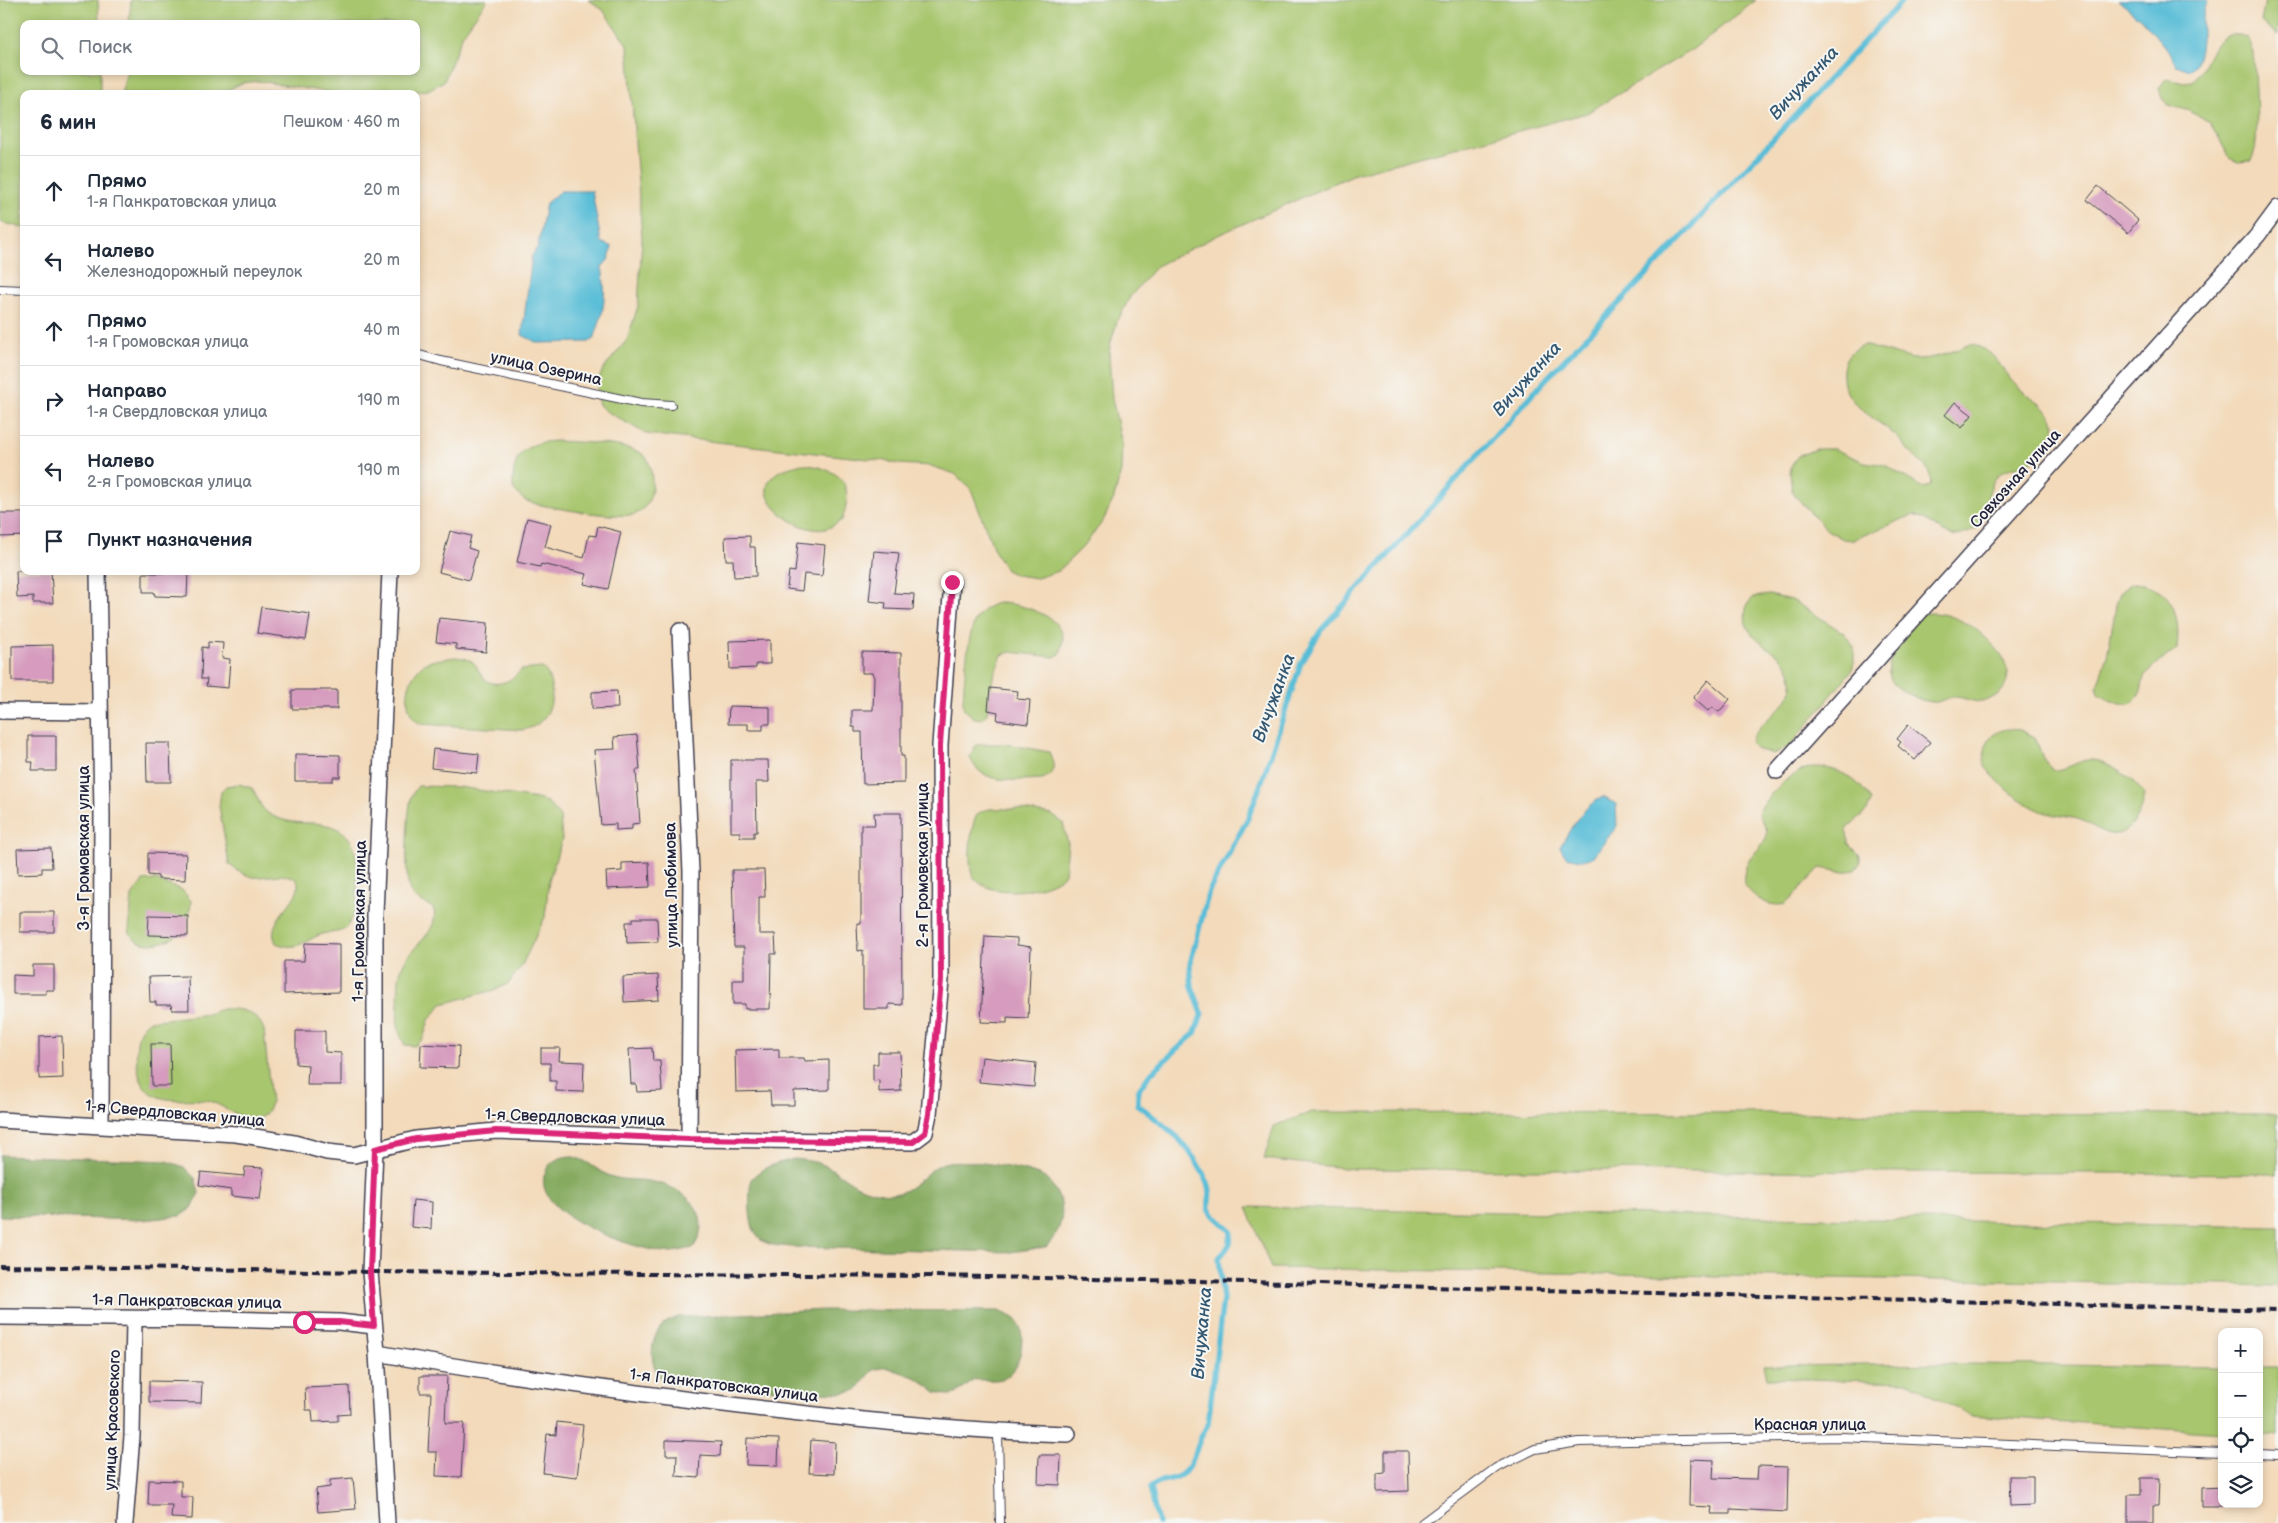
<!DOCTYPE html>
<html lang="ru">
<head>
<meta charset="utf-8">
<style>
  body { margin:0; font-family:"Balsamiq Sans",sans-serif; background:#f2f2f3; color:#1f2937 }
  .controls { position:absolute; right:15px; bottom:15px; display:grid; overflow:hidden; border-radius:10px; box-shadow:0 2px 8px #0003 }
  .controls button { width:45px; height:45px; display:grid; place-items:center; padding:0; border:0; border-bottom:1px solid #e0e1e3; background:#fff; color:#1f2937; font:25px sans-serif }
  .stop { position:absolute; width:15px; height:15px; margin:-11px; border:4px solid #db2777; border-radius:50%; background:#fff }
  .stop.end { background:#db2777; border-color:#fff; box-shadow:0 1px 5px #0008 }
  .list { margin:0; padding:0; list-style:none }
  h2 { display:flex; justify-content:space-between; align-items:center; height:65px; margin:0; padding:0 20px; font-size:21px }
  h2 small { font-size:16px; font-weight:400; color:#747a83 }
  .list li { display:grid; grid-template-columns:32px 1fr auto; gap:15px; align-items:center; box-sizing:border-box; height:70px; padding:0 20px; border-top:1px solid #e0e1e3 }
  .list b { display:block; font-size:19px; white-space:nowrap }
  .list p { margin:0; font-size:16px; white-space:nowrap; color:#747a83 }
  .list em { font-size:16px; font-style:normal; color:#747a83 }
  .icon { flex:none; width:28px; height:28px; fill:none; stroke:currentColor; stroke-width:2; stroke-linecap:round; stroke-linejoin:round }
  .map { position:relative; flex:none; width:2278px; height:1523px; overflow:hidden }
  .search { position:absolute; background:#fff; box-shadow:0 2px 8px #0003; left:20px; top:20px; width:400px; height:55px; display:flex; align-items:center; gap:12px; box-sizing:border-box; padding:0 18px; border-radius:10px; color:#747a83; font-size:19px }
  .panel { position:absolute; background:#fff; box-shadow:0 2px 8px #0003; left:20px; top:90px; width:400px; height:485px; border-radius:10px }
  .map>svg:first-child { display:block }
  .green { fill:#a8c66e; stroke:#657454 }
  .forest { fill:#86ab61; stroke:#54664e }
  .water { fill:#59bdd7; stroke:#3e7089 }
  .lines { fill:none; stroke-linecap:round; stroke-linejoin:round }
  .stream { stroke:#59bdd7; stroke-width:5.5 }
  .building { fill:#d69bbe }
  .service-casing { stroke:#413e4e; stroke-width:10 }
  .minor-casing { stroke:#413e4e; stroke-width:18 }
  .service { stroke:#fff; stroke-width:8 }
  .minor { stroke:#fff; stroke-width:15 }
  .rail { stroke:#22223b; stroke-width:4; stroke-dasharray:8 4; stroke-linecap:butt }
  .route { stroke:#db2777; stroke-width:6 }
  .labels { text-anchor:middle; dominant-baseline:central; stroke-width:4; stroke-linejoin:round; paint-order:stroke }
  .street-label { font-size:16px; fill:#22223b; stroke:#f6f6f2 }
  .water-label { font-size:18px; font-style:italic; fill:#355872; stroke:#f6f6f2 }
</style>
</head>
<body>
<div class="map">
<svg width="2278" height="1523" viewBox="0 0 2278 1523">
  <rect width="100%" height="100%" fill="#f6f6f2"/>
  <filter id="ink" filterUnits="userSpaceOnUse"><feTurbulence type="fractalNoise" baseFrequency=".02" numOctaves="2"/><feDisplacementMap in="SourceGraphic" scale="10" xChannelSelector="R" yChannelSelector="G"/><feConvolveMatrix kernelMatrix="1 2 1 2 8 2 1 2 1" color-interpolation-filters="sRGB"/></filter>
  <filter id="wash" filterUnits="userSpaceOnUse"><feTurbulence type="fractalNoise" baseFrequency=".0096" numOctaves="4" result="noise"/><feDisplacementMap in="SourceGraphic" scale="20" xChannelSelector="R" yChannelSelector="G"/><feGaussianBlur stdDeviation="1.12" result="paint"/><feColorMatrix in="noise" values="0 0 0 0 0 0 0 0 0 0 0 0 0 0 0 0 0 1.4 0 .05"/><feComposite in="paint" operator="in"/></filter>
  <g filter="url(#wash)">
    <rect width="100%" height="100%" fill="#f3daba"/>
    <path class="green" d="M0,0H98L99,24H24V71H100V93L24,94L23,228L0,222Z
      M131,0H487L463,34L444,81L428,90L396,94H339L259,81L242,83L219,94H121L127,71H416V24H129Z
      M589,0H1756L1693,49L1587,113L1355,174L1216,236L1156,266L1130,297L1117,322L1110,345L1109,356L1112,398L1122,444L1121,471L1114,498L1103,521L1083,547L1058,571L1037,578L1016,575L1006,570L994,550L971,489L955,474L931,466L899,464L886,461L646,434L606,411L599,405L596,394L598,381L603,369L627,340L638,306L642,238L628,46L603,10Z
      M2265,0H2278V35L2261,22Z
      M2233,34C2240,35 2246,35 2250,42C2256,52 2258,128 2256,142C2256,149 2253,155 2251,161L2238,162L2229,158L2220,140L2209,123L2190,111L2169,105L2162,99L2159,88L2166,79L2181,82L2193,81C2209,65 2208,39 2233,34Z
      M1970,344C2001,352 1998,370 2019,388C2038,404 2069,417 2047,446C2043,452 2037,459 2031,462C2022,467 2007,467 1999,474C1986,487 1987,511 1979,527C1943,548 1944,524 1913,515L1852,540L1843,539L1827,530L1797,498L1792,490L1790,472L1792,464L1798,456L1816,449H1834L1864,462L1885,465L1923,488L1930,486C1933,470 1923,465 1913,455C1906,449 1902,441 1895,435C1874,416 1840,404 1843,370C1844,357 1852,349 1863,345L1913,359C1933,360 1952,352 1970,344Z
      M555,441C574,442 632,443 645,456C651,463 652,476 652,485C652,497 647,508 636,514C624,520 541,507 526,501C521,498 517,493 513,488C512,455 523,443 555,441Z
      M802,464C839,469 856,481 842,520C837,523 831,528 825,529C802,535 749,500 773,476C780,469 792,467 802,464Z
      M2132,583C2172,584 2181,614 2177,649C2167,658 2155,663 2146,675C2142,680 2143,687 2140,693C2131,713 2112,702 2099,694L2097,686L2107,656L2117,601L2120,593Z
      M1769,595L1792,600L1844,633L1854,647V662L1852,670L1840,685L1789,747L1773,754L1756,749L1751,744C1756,716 1800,708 1791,674C1785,652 1760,648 1749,630C1743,621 1744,604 1753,598C1758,596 1764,596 1769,595Z
      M998,603C1016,603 1052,612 1061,631C1065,638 1062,647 1060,654L1054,657L1010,652L1002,655L993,677L987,714L981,719L974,718L964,709L963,702C964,683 967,635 976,619C981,611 989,605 998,603Z
      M1930,613C1954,613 1976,627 1993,645C2008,660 2016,687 1992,698C1988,699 1985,702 1981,702C1972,702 1963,697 1955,697C1947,697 1941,703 1933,702C1923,702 1913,696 1905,692C1867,673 1906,634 1922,614Z
      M455,657C461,658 469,658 474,663C477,666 478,670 480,673C491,691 510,683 521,670L542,668C549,673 549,678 551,685C555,707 544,726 523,730L420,724C400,711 406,676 424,664C433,659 445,659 455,657Z
      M2007,729L2020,730L2035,737L2043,758L2052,770C2065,770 2071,765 2082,761C2104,755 2132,777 2144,794C2142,812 2128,841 2106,833C2096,830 2089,822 2078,819C2066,816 2053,816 2041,811C2020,802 1997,783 1984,765C1984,746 1987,733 2007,729Z
      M984,744H1007L1049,752C1055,764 1056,774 1042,779C1017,780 980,786 970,757L976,745Z
      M1812,767C1836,766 1860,779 1871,801L1867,811L1847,828L1848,843L1860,855V863L1855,870C1840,873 1834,870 1820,868L1786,904C1768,908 1754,898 1744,884C1741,855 1768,848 1767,832C1766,827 1761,820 1758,814C1767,794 1791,772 1812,767Z
      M239,784L252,788C258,796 259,807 268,813C279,821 296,823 309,823C359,824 358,853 357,894C356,907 354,924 341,931C336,933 328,932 322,934C304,941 297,952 276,943C266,922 291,908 297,891C306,866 263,879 253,877C244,875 237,871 229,864L219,806L221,792L226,786Z
      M418,786L459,787L537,799L547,802L560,817L562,839L549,880L545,917L522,965L509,983L498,989L442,1004L429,1020L423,1039L415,1046L405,1045C397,1032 397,1020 398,1005C399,992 397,980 402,967C410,945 439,935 434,909C427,903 414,900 410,891C404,880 407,808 412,795C413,792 416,789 418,786Z
      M1017,809L1052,815L1063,823L1068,844L1065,874C1048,892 987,900 973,876C967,867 970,819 979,813C988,806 1006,810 1017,809Z
      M155,880L182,890L191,901C190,912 188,925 179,933C167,945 135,951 129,930L132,896L143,881Z
      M222,1009C240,1008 257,1011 264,1030L271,1103C268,1113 263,1119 252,1118C237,1118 223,1105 209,1101C190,1097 169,1104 152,1094C135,1084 134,1049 139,1033C141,1028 145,1024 149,1021L208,1014Z
      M1312,1112L2278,1114V1174L1353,1169L1264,1159L1274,1126Z
      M1247,1207L2278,1227V1286L1271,1268Z
      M1965,1364L2222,1367V1433L1970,1415L1908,1382L1767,1378L1764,1366Z
      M2259,1368H2278V1437L2259,1435Z"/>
    <path class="forest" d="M0,1155L167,1161L184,1167L195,1178L199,1193L192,1208L180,1216L144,1220L0,1216Z
      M569,1156C590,1160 593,1169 610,1176C623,1181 635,1179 648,1181C682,1185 717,1213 693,1248C683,1250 673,1253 663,1252C632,1248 530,1215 545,1173C550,1161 557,1158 569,1156Z
      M794,1159C804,1160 814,1161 824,1165C836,1170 845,1179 856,1185C865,1190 882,1194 892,1194C912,1194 926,1169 944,1163C961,1157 1035,1169 1048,1180C1052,1184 1059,1196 1061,1203C1064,1221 1058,1234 1046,1247L1011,1252L792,1247C783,1246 769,1246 761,1240C747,1230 749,1195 751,1179C763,1166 777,1163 794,1159Z
      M824,1310L999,1311C1005,1314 1013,1316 1017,1320C1027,1334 1021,1370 1005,1378C995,1382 984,1379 974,1380L963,1389L951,1396L936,1392L917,1378L886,1367L873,1370L857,1390L842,1393L679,1385C672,1384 665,1382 661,1378C648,1365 650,1335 664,1324C668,1321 674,1319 678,1317Z"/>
    <path class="water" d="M2118,0H2208C2197,24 2207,55 2190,70L2176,65L2169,52L2145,23Z
      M561,191H592L601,242L612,247L609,259L602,267C607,296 604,312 594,339L589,342L538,343L522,335L532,256L538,246L546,203Z
      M1603,797L1616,804L1617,826L1593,857L1582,860L1566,857L1560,847C1572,827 1581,807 1603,797Z"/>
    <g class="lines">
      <path class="stream" d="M1158,1523L1150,1488C1157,1478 1169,1482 1179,1476C1194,1467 1195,1449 1202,1435C1204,1431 1206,1428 1208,1424L1223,1299L1219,1258L1230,1244L1231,1231C1225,1225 1212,1216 1209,1209C1207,1199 1213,1194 1208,1183C1188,1142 1173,1132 1138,1105V1091L1151,1073L1195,1033L1202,1013L1192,987L1190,964L1209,891L1248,818L1262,781L1301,663L1321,630L1547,378L1649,272L1903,0"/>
    </g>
    <g id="blocks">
      <path class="building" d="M2098,186L2138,220L2128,233L2087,200Z
        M1955,402L1972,415L1962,428L1945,415Z
        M0,513H24V536L1,537Z
        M527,518L551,524L545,547L584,558L589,535L596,536L598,526L621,532L608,589L584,584L587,574L541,564L540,567L517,562Z
        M450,531L471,536L468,548L477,551L469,580L439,572Z
        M750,536V547H755L756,576L734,577L733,560H726L725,537Z
        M798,542L825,545L822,576L804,574L802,591L787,589L789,571L795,572Z
        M874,551L899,553L894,593L914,594L913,610L885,609L886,603L869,601Z
        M16,571H51L53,603H33V597L17,598Z
        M143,573H188L187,597L155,596L154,592H143Z
        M261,607L310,614L306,640L257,633Z
        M439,618L488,623L486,652L456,649V644L436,642Z
        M770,640V664H756V668L730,669L729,641Z
        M208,642L223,643L222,658L230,659L228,688L206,686L207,679H201L202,647L208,648Z
        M53,645V681H12V646Z
        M862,652L901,653V756H904V783L863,784L862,732H855V727H852V710H873L874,677L872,673H862Z
        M1708,680L1730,699L1719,712L1712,707L1708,711L1693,698Z
        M990,688L1018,691L1017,699L1030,700L1028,724L997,720L998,712L988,710Z
        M292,690H337V709H292Z
        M617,691L618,708L592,709V692Z
        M729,706L770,707V724H763V730H748V724H728Z
        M1908,725L1930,742L1915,760L1898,746L1901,742L1897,739Z
        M637,735L640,770H636L640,823L632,824V829L616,830V824L601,825L594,750L615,749L614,737Z
        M28,736H56V771H32L33,762H28Z
        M146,743H170L171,782H147Z
        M433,749L479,754L477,773L431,768Z
        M295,754L340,755V777H333V781H295Z
        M731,760H768L769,782H756L757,832H754V837H740V832H731Z
        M874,813H901L902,1005L889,1004V1009H863V950L858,951L857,923H861V825H875Z
        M51,848L52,868H42V873L18,874L17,849Z
        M148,853L186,854L185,880L158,879V876L148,875Z
        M649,862L650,887L607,889L606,872L622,871V863Z
        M732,870H764L765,897H759V934H775L776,954H771L770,1009H745V1004H733V980H744V947H734Z
        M20,912H54V932H20Z
        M149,915L188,916V936L148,935Z
        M633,918H657L658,942L627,943L626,922H633Z
        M985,936L1017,938V945L1031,947L1028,1018L1007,1017V1023L981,1022Z
        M305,943L339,944V992L284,994V961H304Z
        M33,965H54V990H46V994H13V975L33,976Z
        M658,975L659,1000L624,1002L623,977Z
        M188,976L189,1010H172L171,1005H156V1002H150L149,977Z
        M296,1031H325V1052L341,1053V1085H307L308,1065L296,1064Z
        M62,1036L63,1078L39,1079V1037Z
        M151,1044H170L171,1086H152Z
        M421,1044L459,1046L458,1068L420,1067Z
        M541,1048H560L559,1061L584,1062L583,1092L556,1091V1081H550V1063H541Z
        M652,1048L653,1061H660L662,1091L637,1092L636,1084H631L629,1049Z
        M779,1049V1058H804L805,1061L829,1060V1090L794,1091V1105H771L770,1091L736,1092L735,1050Z
        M878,1052H900L901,1091L879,1092V1080L873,1081V1064H878Z
        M982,1057L1036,1063L1034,1087L979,1082Z
        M245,1167L264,1168L260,1199L231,1196V1190L199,1185L201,1172L244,1176Z
        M413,1200L432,1202L431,1229L411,1227Z
        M420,1376H447L445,1423H464L461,1477L436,1476L437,1452H428L431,1393H420Z
        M149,1381L202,1382L201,1403L149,1402Z
        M349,1386L350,1414L338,1415V1421L313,1422L312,1410H306L305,1388Z
        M557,1422L583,1425L577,1477L543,1473L547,1434L556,1435Z
        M747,1438L779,1439L778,1466L746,1465Z
        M666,1440L721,1442L720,1456L700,1455L699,1478L676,1476L677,1455H666Z
        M811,1440L835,1442L834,1474L809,1473Z
        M1385,1451H1408L1409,1491L1377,1492V1474L1385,1473Z
        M1039,1455H1061L1060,1485L1038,1484Z
        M1690,1459L1714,1460L1713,1478L1757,1479L1758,1466L1788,1467L1787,1512L1731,1509V1514H1711L1712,1507L1689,1506Z
        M2009,1476H2033V1505L2010,1506Z
        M353,1478L356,1509L318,1512L316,1489L330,1487V1480Z
        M2141,1478H2159L2158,1506H2153V1523H2128V1495H2141Z
        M149,1480L181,1481V1497H193L192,1519L171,1518L172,1505H148Z
        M2222,1487V1506H2202V1488Z"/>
    </g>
  </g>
  <g filter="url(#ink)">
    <use href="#blocks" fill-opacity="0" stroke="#413e4e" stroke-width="1"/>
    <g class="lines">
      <defs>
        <path id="service" d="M0,289L24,290
          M416,354L441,361L641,403L671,405
          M998,1432L1000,1523
          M2259,1454L2278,1455
          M1422,1523L1496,1468L1535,1449L1579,1442L1841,1437L2222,1453"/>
        <path id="minor" d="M98,571L102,815L101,1124
          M680,631L691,872L689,1139
          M0,711L100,712
          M1777,771L2258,235L2278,208
          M0,1120L236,1134L294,1143L327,1152L354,1155L416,1139L496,1131L689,1139L913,1142L925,1133L929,1114L941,980L940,745L952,582
          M0,1317L217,1319L339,1322L374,1326
          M377,1353C500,1375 624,1392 748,1407C855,1420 961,1431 1068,1434
          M125,1523L132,1436L134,1319
          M387,1523L377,1353L370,1272L375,1149V913L390,571"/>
      </defs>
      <use href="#service" class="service-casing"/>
      <use href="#minor" class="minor-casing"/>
      <use href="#service" class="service"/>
      <use href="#minor" class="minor"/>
      <path class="rail" d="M0,1266L370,1272L936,1276L1248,1282L2278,1310"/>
    </g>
  </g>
  <g class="lines" filter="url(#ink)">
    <path class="route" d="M304,1322H339L374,1326L370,1272L375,1149L416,1139L496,1131L689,1139L913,1142L925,1133L929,1114L941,980L940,745L952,582"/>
  </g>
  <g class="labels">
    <g class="street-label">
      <text transform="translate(546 369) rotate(12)">улица Озерина</text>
      <text transform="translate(2016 479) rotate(-48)">Совхозная улица</text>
      <text transform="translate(84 848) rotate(-90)">3-я Громовская улица</text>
      <text transform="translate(923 865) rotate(-90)">2-я Громовская улица</text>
      <text transform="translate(672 885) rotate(-91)">улица Любимова</text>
      <text transform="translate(360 921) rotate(-89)">1-я Громовская улица</text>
      <text transform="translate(175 1114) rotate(5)">1-я Свердловская улица</text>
      <text transform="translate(575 1118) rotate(2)">1-я Свердловская улица</text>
      <text transform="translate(187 1302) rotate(1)">1-я Панкратовская улица</text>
      <text transform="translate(724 1386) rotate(7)">1-я Панкратовская улица</text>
      <text transform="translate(113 1420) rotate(-88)">улица Красовского</text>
      <text x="1810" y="1425">Красная улица</text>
    </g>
    <g class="water-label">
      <text transform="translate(1804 83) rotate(-47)">Вичужанка</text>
      <text transform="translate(1527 379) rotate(-48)">Вичужанка</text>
      <text transform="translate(1274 698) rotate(-70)">Вичужанка</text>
      <text transform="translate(1202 1333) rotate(-85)">Вичужанка</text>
    </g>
  </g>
</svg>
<div class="controls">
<button>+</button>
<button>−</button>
<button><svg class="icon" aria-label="locate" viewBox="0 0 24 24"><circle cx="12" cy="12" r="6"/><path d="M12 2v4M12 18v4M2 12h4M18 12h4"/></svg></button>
<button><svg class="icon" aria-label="layers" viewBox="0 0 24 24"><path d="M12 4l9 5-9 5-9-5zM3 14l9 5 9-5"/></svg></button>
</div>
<div class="stop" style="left:304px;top:1322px"></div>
<div class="stop end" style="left:952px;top:582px"></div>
<div class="search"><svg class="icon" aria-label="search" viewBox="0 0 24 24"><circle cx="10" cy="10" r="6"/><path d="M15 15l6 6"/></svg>Поиск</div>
<section class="panel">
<h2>6 мин<small>Пешком · 460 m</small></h2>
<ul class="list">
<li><svg class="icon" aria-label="ahead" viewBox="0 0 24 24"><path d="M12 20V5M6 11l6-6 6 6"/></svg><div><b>Прямо</b><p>1-я Панкратовская улица</p></div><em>20 m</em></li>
<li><svg class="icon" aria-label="left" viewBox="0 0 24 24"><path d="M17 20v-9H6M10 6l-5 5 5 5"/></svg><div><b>Налево</b><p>Железнодорожный переулок</p></div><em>20 m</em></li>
<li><svg class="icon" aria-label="ahead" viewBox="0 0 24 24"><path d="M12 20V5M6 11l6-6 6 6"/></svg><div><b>Прямо</b><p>1-я Громовская улица</p></div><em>40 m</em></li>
<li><svg class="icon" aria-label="right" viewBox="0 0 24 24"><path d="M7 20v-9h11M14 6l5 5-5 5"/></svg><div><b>Направо</b><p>1-я Свердловская улица</p></div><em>190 m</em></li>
<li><svg class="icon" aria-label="left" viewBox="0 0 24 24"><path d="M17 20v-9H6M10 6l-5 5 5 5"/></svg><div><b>Налево</b><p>2-я Громовская улица</p></div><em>190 m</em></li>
<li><svg class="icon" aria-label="arrive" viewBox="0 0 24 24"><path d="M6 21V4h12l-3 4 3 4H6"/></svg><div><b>Пункт назначения</b></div></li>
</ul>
</section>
</div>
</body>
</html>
